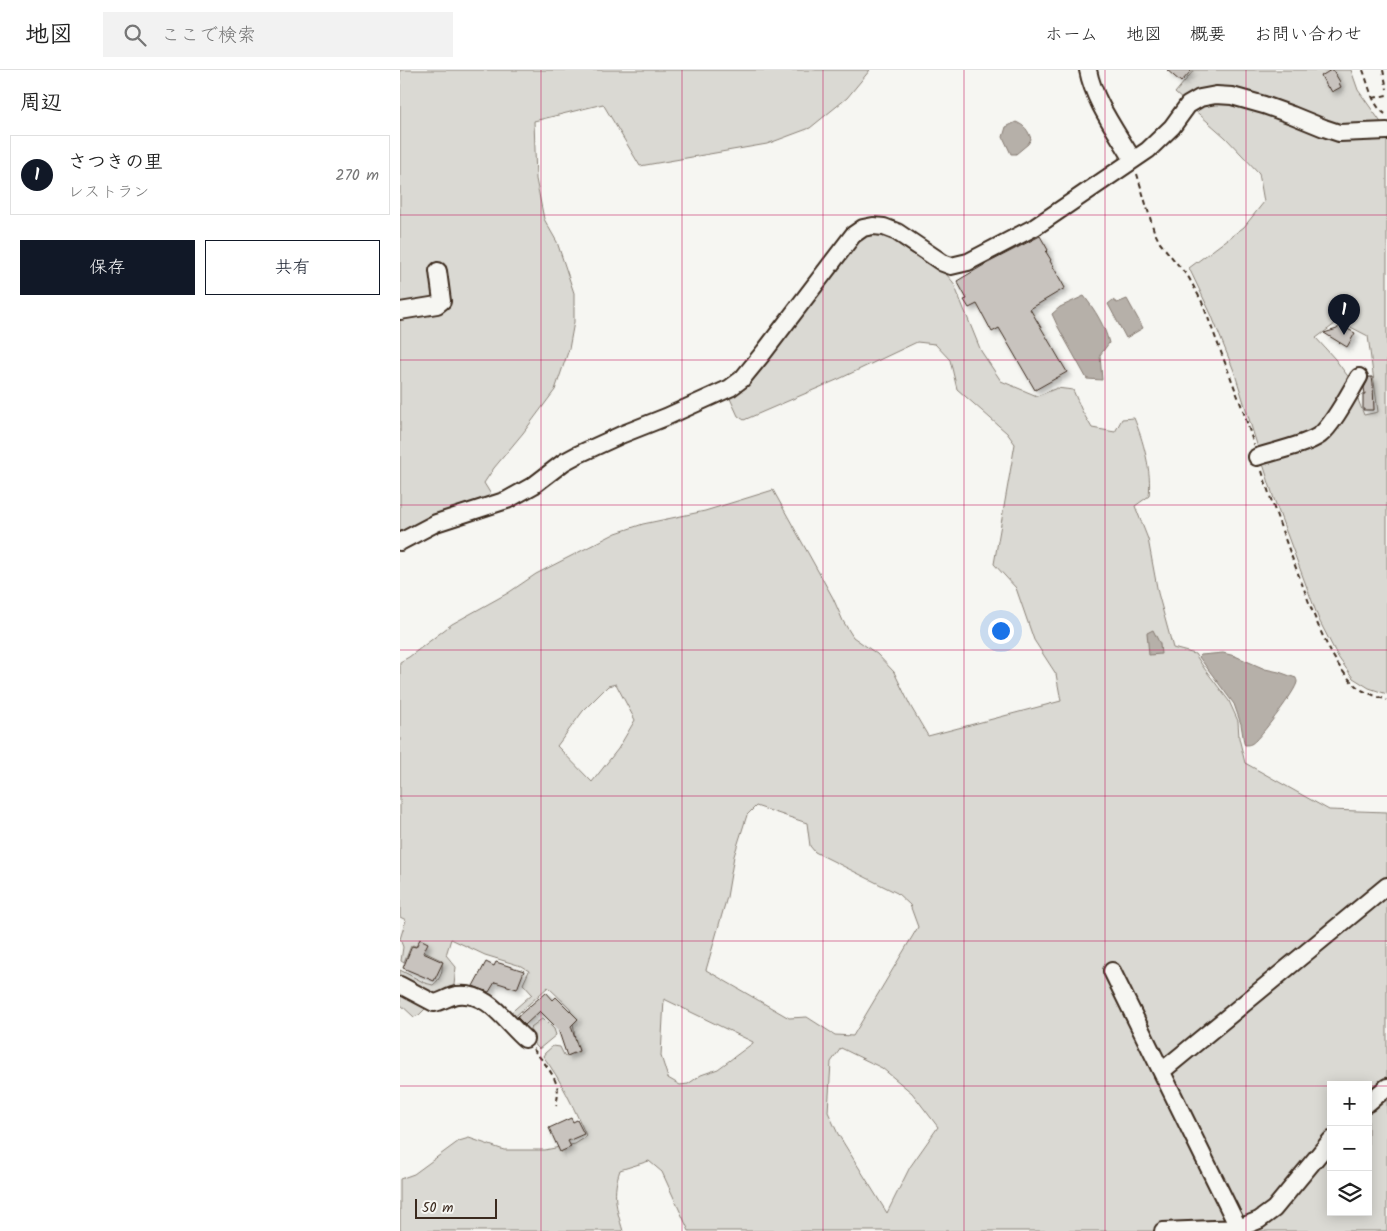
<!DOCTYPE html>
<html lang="ja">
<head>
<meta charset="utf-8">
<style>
  body { margin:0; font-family:Kalam,"Klee One",sans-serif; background:#f2f2f2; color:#222 }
  .controls { position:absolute; right:15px; bottom:15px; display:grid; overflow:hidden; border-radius:0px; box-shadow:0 2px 12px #0003 }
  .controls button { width:45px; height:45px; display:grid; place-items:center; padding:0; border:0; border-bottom:1px solid #e0e0e0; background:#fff; color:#222; font:25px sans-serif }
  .scale { position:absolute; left:15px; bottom:12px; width:82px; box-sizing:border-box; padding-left:5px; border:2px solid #3b2a1e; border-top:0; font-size:14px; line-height:18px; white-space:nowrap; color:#3b2a1e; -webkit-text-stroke:4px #f6f6f2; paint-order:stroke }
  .you { position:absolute; left:600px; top:560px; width:18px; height:18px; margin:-12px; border:4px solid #fff; border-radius:50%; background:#1a73e8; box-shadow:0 0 0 8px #1a73e833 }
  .badge { display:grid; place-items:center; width:32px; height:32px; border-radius:50%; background:#111827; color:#fff; font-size:16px; font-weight:700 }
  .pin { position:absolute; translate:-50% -41px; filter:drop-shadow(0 1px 2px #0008) }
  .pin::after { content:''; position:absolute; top:26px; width:18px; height:15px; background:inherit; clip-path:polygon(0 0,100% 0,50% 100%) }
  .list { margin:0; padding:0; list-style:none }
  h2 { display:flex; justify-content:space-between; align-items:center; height:65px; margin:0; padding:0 20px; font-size:21px }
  h2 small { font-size:16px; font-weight:400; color:#767676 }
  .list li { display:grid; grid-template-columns:32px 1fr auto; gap:15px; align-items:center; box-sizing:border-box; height:80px; margin:0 10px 10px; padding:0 10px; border:1px solid #e0e0e0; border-radius:0px }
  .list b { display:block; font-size:19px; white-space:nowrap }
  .list p { margin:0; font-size:16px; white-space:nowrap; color:#767676 }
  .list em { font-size:16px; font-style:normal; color:#767676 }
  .actions { display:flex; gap:10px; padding:15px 20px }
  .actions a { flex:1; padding:11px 0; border:1px solid #111827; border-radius:0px; text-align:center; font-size:18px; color:#111827 }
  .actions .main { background:#111827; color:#fff }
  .icon { flex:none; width:28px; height:28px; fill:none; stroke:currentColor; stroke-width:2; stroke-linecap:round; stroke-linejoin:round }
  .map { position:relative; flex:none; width:987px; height:1161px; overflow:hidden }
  header { display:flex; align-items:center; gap:30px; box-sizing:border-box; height:70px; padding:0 25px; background:#fff; border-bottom:1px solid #e0e0e0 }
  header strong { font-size:24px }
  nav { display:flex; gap:28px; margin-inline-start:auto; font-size:18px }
  .search { width:350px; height:45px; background:#f2f2f2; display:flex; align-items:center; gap:12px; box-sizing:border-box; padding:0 18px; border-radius:0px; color:#767676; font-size:19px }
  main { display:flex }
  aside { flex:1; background:#fff }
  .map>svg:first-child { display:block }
  .green { fill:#dad9d3; stroke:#8a8278; fill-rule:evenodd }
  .water { fill:#b6b0a9; stroke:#857a71 }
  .building { fill:#c8c3be; stroke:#3b2a1e; filter:url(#shadow) }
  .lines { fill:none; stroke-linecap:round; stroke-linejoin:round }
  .minor-casing { stroke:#3b2a1e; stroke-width:20 }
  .path { stroke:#3b2a1e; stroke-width:2; stroke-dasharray:5 4; stroke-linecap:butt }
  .minor { stroke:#f6f6f2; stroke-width:16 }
  .grid { fill:none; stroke:#c2185b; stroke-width:1; stroke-opacity:0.55 }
</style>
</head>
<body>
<header>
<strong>地図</strong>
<div class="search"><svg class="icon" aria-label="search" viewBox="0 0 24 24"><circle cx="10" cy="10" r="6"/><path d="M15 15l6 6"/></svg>ここで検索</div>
<nav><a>ホーム</a><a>地図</a><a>概要</a><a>お問い合わせ</a></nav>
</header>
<main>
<aside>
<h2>周辺<small></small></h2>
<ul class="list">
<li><span class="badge">1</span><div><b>さつきの里</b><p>レストラン</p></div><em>270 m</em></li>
</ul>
<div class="actions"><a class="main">保存</a><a>共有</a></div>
</aside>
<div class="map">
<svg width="987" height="1161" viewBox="0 0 987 1161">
  <defs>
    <filter id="shadow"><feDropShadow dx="3.5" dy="3.5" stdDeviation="2.5" flood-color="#0004"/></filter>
  </defs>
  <rect width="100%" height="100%" fill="#f6f6f2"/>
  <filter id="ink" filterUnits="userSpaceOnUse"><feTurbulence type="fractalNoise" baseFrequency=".02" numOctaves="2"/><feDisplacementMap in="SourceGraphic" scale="10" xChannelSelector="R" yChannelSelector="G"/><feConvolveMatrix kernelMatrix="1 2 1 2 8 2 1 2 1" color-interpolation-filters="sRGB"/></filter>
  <g filter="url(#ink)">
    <path class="green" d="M0,0H470L447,28L410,58L367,74L240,96L203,34L134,51L136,109L144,149L157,172L174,223V252L169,279L155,320L123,363L94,398L84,413L95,431L0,468Z
      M794,0H951L958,20L980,51L987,58V624L969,618L953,608L938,587L919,550L874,429L834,301L811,244L789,198L844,157L864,132L859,103L825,67L775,23ZM939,251L968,266L978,342L964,345L950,309L935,289L916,268Z
      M479,161L538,195L553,212L581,281L601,311L637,326L657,318L673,320L682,341L692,358L715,362L722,349L734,348C743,370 752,401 749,426L735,436L748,469L758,523L773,578L795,584L804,598L829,631L838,651L839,668L845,693L929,740L987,742V1161H289L262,1102L249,1091L220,1100C212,1123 216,1138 223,1161H0V1109L14,1104L59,1071L69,1068L104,1080H145L175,1074L186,1067L185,1063C173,1036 161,1010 143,986L145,983L153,976L160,977L164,985L167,987L175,980L174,959L170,938L148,917L111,950L107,946L132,924L123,914L129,901L121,896L85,885L51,869L46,885L56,897L54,915L50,923L37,929L0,911V900L25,913L33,915C41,909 44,899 41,890L22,881V879L13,875L11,876L4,893L1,891L3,877L0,869L6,850L0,847V592L9,587L52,554L108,523L136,504L216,463L243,454L305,441L373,420L433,528L443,551L453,567L477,584L494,602L511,637L528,666L661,631L656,604L634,570L616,518L594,494L615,374L607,363L557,319L550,290L535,274L517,272L439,309L344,350L338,346L328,324L464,162ZM216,614L235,650L218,679L192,712L157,676L183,641L208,616ZM356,736L407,753L410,776L415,782L497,823L510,835L518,857L453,966L435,965L407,947L389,948L306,900L327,827L334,786L347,745ZM264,929L353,972V973L318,999L301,1005L288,1014L280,1015L268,1008L261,986ZM441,978L482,998L512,1023L538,1057L510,1097L487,1143L438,1064L428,1042L431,992ZM931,1015H968V1142H931Z
      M0,919L30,934L19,945L14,947L0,934Z
      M143,948L154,959L156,965L139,979L126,965L131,957Z"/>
    <path class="water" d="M616,52C625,56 628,60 631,69L628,74L616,84H611L603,67L606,57Z
      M684,226C695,240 705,256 709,273L700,285L702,310L687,309L658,257L652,244L660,237Z
      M727,229L743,258L726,268L708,234L713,230L717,233Z
      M753,560L760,574L761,584L749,585L747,563Z
      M823,583L835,586L865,599L879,602L896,608C896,609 897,610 897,612C896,621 863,663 856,670C852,674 850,675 845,675L844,673L841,654L834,634L799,587L801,585Z"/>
    <path class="building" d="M767,0H792L781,12Z
      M931,0H933L940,12L939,13L941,17L932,22L929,17L928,18L921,6Z
      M640,166L648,180L646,182L651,190L650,191L665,218L630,239L667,302L635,320L599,258L592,262L577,234L569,238L564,230L567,229L557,211L584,195Z
      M940,255L955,263L947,277L924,263L937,259Z
      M969,307H972L973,314L974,340H963V324H965L964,318Z
      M20,869L28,873L23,883L43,892L34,911L3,898L12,876L16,877Z
      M86,892L94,896L96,892L124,901L117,919L95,912L89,922L73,916Z
      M146,922L153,930L156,927L178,949L171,956L179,981L167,986L158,959L140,941L125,955L117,947Z
      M171,1048L173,1052L177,1050L184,1064L168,1071L171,1077L160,1082L149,1058Z"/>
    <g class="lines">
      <defs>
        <path id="minor" d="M688,0C694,32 717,62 733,90
          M0,241L37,235L42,231L38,201
          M857,387C875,381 906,375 920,365C933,355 950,322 959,307
          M0,472L36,453L107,430L134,415L164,392L177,385L223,364L266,347L330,318L342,309L364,282L453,165L463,158L473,156L484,157L497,162L543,193L551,196L568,192L635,157L748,80L772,57L788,35L800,28L816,25L832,26L864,35L892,45L924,58L939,63L987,61
          M712,901L840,1161
          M0,915L34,933C42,932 49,926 57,925C88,921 105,952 125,969
          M762,1001L987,816
          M968,1033L987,1017
          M763,1161L839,1158L859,1150L874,1139L931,1070"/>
      </defs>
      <use href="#minor" class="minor-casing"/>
      <path class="path" d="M963,0C969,15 972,37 987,45
        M983,0L987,19
        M973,28L987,25
        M737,104L754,161L760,173L789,208L802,232L843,340L854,375
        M862,401C874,441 889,480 904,519C915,549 932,595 956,616C964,623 977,626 987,630
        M133,979C142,990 153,1002 157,1016C159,1023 157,1030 156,1036"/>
      <use href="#minor" class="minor"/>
    </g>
  </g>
  <path class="grid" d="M141,0V1161M282,0V1161M423,0V1161M564,0V1161M705,0V1161M846,0V1161M0,145H987M0,290H987M0,435H987M0,580H987M0,726H987M0,871H987M0,1016H931M968,1016H987"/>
</svg>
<div class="controls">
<button>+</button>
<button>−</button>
<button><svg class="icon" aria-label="layers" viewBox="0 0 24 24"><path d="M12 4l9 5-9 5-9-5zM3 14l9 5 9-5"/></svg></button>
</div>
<div class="scale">50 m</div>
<div class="you"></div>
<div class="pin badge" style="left:944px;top:265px">1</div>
</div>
</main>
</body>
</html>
